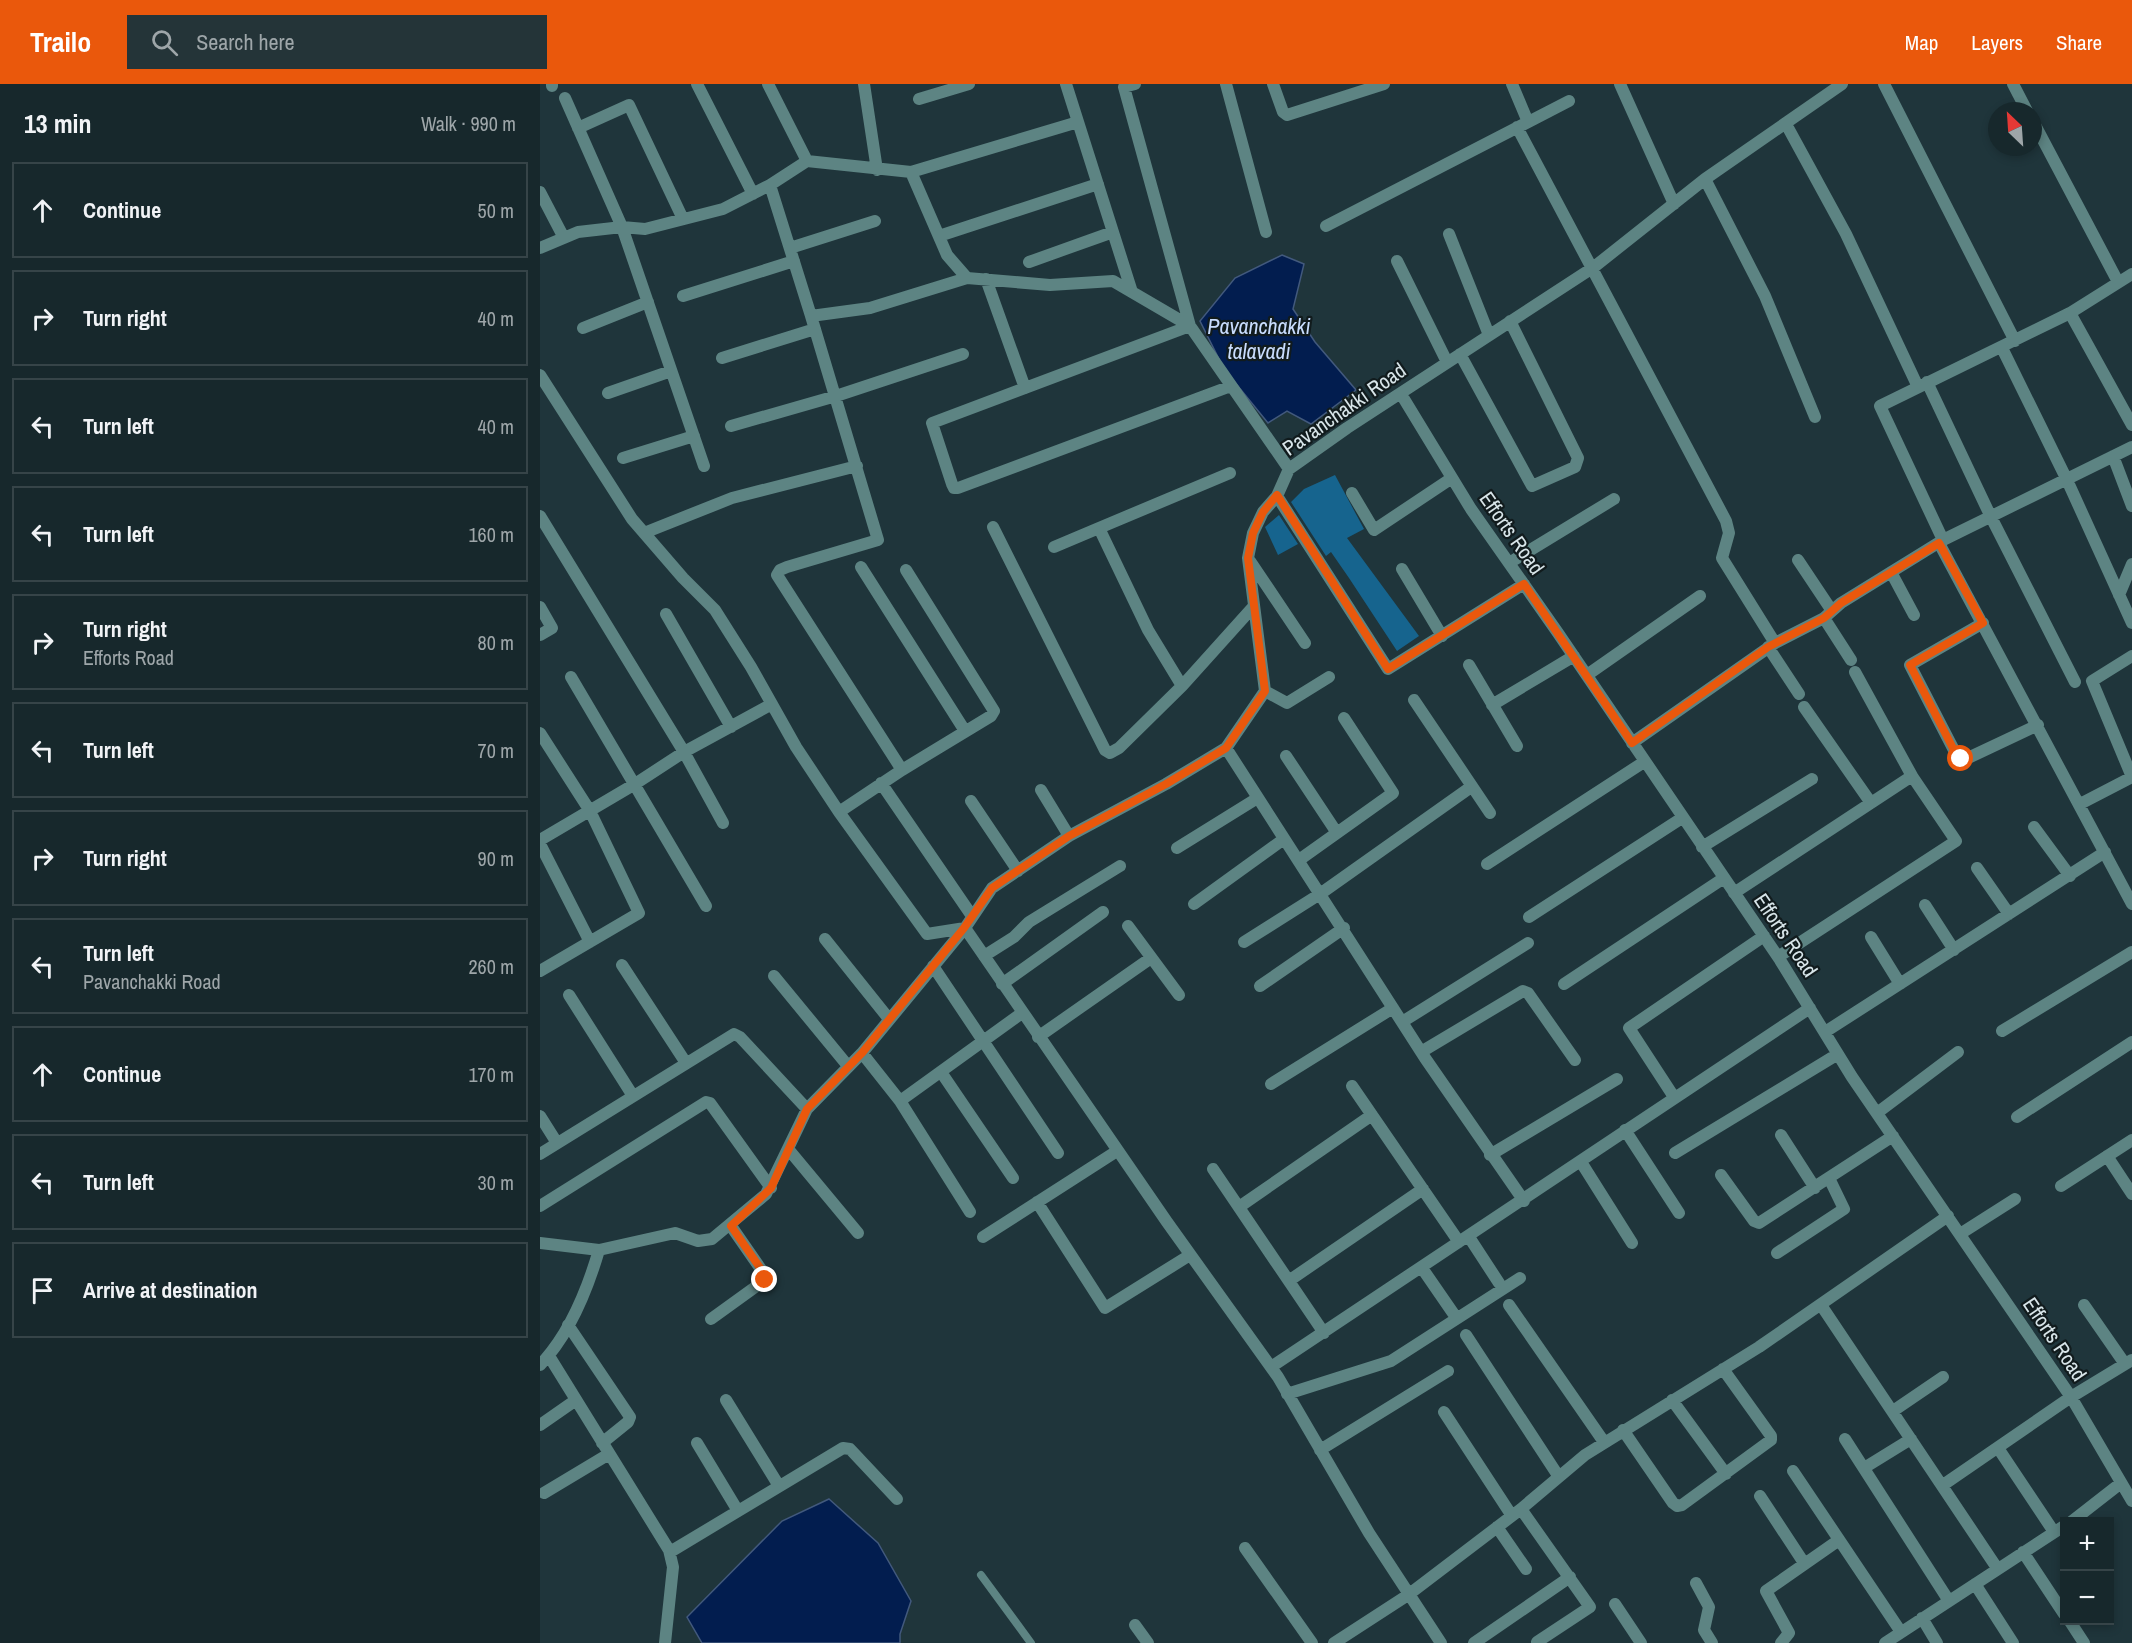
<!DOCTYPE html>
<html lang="en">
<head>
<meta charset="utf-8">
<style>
  body { margin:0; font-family:"Archivo Narrow",sans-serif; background:#243438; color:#f1f3f6 }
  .controls { position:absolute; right:18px; bottom:18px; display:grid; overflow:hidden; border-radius:0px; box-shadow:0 3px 9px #0003 }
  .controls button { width:54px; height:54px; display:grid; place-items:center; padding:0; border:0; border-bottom:2px solid #364448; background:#17282c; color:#f1f3f6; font:30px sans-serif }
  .compass { position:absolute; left:1448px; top:18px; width:54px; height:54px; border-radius:50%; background:#17282c; box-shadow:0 3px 9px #0003; rotate:335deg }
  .stop { position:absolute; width:18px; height:18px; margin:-14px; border:4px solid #ea580c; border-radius:50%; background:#fff }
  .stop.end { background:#ea580c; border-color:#fff; box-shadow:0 2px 6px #0008 }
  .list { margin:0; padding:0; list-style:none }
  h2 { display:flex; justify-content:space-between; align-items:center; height:78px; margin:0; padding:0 24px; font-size:26px }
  h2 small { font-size:20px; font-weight:400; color:#9ea6a9 }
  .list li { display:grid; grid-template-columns:39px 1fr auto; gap:18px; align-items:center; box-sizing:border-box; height:96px; margin:0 12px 12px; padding:0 12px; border:2px solid #364448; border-radius:0px }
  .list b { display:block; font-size:22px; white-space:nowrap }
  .list p { margin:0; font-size:20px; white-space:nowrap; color:#9ea6a9 }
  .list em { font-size:20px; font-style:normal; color:#9ea6a9 }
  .icon { flex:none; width:33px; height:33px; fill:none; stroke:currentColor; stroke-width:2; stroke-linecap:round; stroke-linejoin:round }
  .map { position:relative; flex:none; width:1592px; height:1559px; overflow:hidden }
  header { display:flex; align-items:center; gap:36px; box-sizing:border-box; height:84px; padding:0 30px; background:#ea580c; color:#fff }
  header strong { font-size:28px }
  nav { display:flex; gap:33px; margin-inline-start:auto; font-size:21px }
  .search { width:420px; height:54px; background:#243438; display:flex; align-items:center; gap:15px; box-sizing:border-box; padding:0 21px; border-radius:0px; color:#9ea6a9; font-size:22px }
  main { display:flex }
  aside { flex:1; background:#17282c }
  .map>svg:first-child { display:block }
  .water { fill:#021d4f; stroke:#42597d; stroke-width:1.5 }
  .building { fill:#16648e }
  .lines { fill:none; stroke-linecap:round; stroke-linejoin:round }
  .service { stroke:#5d8483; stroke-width:8 }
  .minor { stroke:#5d8483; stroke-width:12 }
  .route { stroke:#ea580c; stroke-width:8 }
  .labels { text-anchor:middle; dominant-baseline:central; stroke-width:4.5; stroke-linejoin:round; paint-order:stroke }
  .street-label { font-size:21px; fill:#d8e5e9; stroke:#111b1d }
  .water-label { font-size:22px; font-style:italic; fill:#c9ddfe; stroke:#111b1d }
</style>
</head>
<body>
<header>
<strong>Trailo</strong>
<div class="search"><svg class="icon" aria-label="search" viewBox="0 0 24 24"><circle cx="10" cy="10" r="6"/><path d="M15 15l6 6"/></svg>Search here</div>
<nav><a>Map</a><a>Layers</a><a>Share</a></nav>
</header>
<main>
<aside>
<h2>13 min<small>Walk · 990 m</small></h2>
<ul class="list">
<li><svg class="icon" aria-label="ahead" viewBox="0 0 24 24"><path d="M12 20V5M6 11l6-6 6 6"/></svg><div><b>Continue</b></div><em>50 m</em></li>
<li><svg class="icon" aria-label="right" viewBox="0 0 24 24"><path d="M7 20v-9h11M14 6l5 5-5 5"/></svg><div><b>Turn right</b></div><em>40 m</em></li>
<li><svg class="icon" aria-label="left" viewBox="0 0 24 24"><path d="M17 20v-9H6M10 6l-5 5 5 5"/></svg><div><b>Turn left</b></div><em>40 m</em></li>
<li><svg class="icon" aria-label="left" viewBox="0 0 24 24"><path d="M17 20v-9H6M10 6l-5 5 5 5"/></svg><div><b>Turn left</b></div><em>160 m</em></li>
<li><svg class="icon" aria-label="right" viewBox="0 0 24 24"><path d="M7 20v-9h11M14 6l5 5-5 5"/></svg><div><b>Turn right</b><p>Efforts Road</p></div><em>80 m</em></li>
<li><svg class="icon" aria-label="left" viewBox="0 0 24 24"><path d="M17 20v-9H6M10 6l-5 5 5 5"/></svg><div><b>Turn left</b></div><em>70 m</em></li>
<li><svg class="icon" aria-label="right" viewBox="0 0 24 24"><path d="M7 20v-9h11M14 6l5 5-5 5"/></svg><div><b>Turn right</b></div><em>90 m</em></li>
<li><svg class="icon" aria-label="left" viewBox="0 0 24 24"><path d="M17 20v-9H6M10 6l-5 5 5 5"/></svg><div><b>Turn left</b><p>Pavanchakki Road</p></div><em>260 m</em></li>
<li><svg class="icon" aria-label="ahead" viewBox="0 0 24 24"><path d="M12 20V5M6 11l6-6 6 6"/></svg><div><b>Continue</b></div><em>170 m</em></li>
<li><svg class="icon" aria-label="left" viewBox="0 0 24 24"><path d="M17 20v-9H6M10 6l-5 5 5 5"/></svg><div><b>Turn left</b></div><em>30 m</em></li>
<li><svg class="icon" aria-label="arrive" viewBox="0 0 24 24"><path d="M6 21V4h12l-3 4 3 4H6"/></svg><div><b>Arrive at destination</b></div></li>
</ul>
</aside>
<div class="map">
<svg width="1592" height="1559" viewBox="0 0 1592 1559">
  <rect width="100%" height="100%" fill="#1f353b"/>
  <path class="water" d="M742,171L764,180L753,225L775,258L816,306L771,340L747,327L728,339L684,285L660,237L695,194Z
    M289,1415L338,1459L371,1517L360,1550V1559H162L147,1533L242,1437Z"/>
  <path class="building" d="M795,391L824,445L807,454L879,552L857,567L809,494L791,468L786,472L751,418L764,405Z
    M739,431L758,460L738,471L725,443Z"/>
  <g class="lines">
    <path class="service" d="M441,1491L491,1559"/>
    <path class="minor" d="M12,0V2
      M157,0L213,110
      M228,0L267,77
      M324,0L337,86
      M526,0L592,208
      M595,0L584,3L650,242L392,339L412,400L414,404H418L691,302
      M686,0L726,148
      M733,0L743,28L747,31L844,0
      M972,0L988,38
      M1080,0L1134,120
      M1344,0L1475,257
      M1473,0L1487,27
      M25,14L82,143L164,382
      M379,15L429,0
      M1493,37L1577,196
      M1246,40L1306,150L1378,303
      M977,43L1186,437L1189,449L1182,474L1235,559
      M38,44L89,21L143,135
      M371,88L538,38
      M1165,95L1225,212L1275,333
      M230,101L271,232L330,224L427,194
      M0,108L24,154
      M786,142L1029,17
      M909,150L949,251
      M399,152L558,100
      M0,164L38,148L82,143L105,145L183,125L230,101L267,77L371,88L407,171L427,194L510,201L573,197L650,242L749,385
      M250,164L335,137
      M857,177L907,278
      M489,178L573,148
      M446,195L485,304
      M143,212L254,177
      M1530,229L1592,341
      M271,232L338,456L247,483L240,486L237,491L362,686
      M43,244L108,218
      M1462,264L1527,396L1592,539
      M920,270L992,402L1035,383L1038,374L970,237
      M182,274L275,245
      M0,291L92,435L143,494L175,526L211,583L256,663L299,728L387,850L425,844
      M1387,298L1450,431L1535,598
      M68,309L131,287
      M861,310L931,425L1018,549L1240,876L1312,993L1531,1313L1592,1417
      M191,342L296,312L423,270
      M1573,372L1592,422
      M83,374L154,352
      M690,389L559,444L608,546L642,602L714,522
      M812,409L834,446L912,394
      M737,412L848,585L984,500
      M0,432L144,668L183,739
      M453,443L565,666L570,669L579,664L642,602
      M104,449L192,414L317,382
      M1403,456L1340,322L1530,229L1592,190
      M1399,459L1592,820
      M514,463L559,444
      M1258,476L1292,527
      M710,477L765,559
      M969,479L1074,415
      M321,483L425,647
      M862,485L902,552
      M1351,488L1374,531
      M1579,511L1592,480
      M0,523L12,544L0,551
      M126,530L191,643
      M1284,534L1311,576
      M1443,539L1370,581L1417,672L1428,674L1498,641
      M1228,563L1259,610
      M929,581L977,662
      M1315,588L1372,692
      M1047,591L1160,512
      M31,593L166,822
      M725,607L747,619L789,593
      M874,616L950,729
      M952,621L1034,572
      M1264,623L1331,719
      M0,649L50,727L99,829L0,887
      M1092,659L1235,559L1284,534L1301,519L1403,456L1592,363
      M686,664L885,974L984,1117
      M746,672L797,749
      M341,699L432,832
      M501,706L529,752
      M431,717L478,787
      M1540,720L1592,693L1552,597L1592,572
      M299,728L362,686L451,632L454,627L366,486
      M1494,743L1530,792
      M0,756L95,700L144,668L232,620
      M0,760L50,858
      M1162,763L1272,695
      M637,764L716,715
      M759,776L853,709L804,634
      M947,780L1104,678
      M1437,784L1469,830
      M1194,809L1372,692L1416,757L1238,873
      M654,820L744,755
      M1385,821L1414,866
      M989,833L1142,734
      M588,842L639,911
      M425,844L627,1138L738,1293L829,1449L901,1559
      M1331,853L1360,900
      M285,855L349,935
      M704,858L780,810L931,703
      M444,872L474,853L489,838L580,782
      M82,881L146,979
      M393,882L518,1069
      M234,892L308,982
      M462,900L563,828
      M1024,900L1184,794
      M720,902L804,844
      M29,911L93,1012
      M482,929L360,1017L322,969L425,844L452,804L529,752L626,700L686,664L725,607L708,474L713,449L723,428L737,412L749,385L807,344L1054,183L1165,95L1302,0
      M862,938L988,859
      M1462,947L1592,868
      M1285,948L1565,768
      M498,953L611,874
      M881,968L983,907L988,909L1035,976
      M401,988L473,1094
      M731,1000L853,924
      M812,1002L919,1158
      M1134,1013L1089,944L1224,852
      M360,1017L430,1128
      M1337,1029L1418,968
      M0,1032L17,1059
      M1477,1033L1592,958
      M1085,1046L1139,1129
      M1241,1051L1275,1104
      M249,1066L318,1149
      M1135,1069L1298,970
      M0,1070L194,950L200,953L267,1025
      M950,1071L1077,995
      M1567,1072L1592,1110
      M1041,1078L1092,1159
      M673,1085L784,1249
      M1181,1091L1214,1137L1219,1139L1353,1052
      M1521,1102L1592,1056
      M497,1118L565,1224L650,1171
      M0,1122L166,1018L170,1019L231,1104
      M699,1123L832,1031
      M1420,1150L1475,1115
      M443,1153L577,1067
      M929,1153L959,1199
      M0,1159L59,1166L135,1149L158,1157L172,1155L226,1110L267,1025L322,969
      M1237,1169L1304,1125L1289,1094
      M882,1184L913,1229
      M750,1196L883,1105
      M969,1221L1064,1358
      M1281,1221L1457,1484
      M1544,1221L1585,1280
      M171,1235L225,1196V1191L191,1142
      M28,1241L90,1333L88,1338L62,1359
      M926,1251L1019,1393
      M9,1272L129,1466L133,1483L125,1559
      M0,1281C30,1250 47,1207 59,1166
      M731,1283L1270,924
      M747,1310L851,1277L980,1194
      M186,1316L239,1402
      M1132,1316L1186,1390
      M1353,1327L1403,1293
      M904,1328L972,1432
      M0,1341L36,1316
      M1083,1346L1133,1419L1137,1422L1142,1421L1231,1356V1352L1183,1285
      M1305,1355L1409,1517
      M157,1359L198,1427
      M1458,1364L1514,1448
      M780,1366L908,1287
      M1324,1384L1371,1355
      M1253,1387L1361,1548
      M1403,1401L1531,1313L1592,1276
      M4,1409L69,1370
      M1220,1412L1264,1479
      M981,1425L1050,1523L997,1558
      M1531,1438L1581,1399
      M957,1443L986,1485
      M705,1464L772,1559
      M130,1468L303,1364L310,1365L357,1415
      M1483,1468L1524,1530
      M1156,1499L1169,1523L1164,1546L1172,1559
      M1435,1500L1473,1559
      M1075,1520L1101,1559
      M1382,1534L1397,1559
      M1529,1536L1544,1559
      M595,1541L608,1559
      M794,1559L868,1511L981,1425L1045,1371L1219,1263L1408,1132
      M934,1559L1030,1493
      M1241,1559L1249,1549L1226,1507L1299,1456
      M1345,1559L1524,1442"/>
  </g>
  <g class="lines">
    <path class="route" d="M225,1196V1191L191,1142L231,1104L267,1025L322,969L424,844L452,804L529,752L626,700L686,664L725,607L708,474L713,449L723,428L737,411L848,585L984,500L1092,659L1228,563L1284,534L1301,519L1399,459L1443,539L1370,581L1417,672L1421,675"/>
  </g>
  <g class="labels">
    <g class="street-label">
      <text transform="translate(804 325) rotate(-35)">Pavanchakki Road</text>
      <text transform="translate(972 449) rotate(55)">Efforts Road</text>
      <text transform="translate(1246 851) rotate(56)">Efforts Road</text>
      <text transform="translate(1515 1255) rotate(56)">Efforts Road</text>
    </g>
    <g class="water-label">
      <text x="719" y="242">Pavanchakki<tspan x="719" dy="25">talavadi</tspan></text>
    </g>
  </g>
</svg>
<div class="controls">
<button>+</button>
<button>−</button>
</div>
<svg class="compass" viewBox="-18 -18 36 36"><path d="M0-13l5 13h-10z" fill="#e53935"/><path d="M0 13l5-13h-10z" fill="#9ea6a9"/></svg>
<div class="stop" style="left:1421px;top:675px"></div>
<div class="stop end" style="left:225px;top:1196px"></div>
</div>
</main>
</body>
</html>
